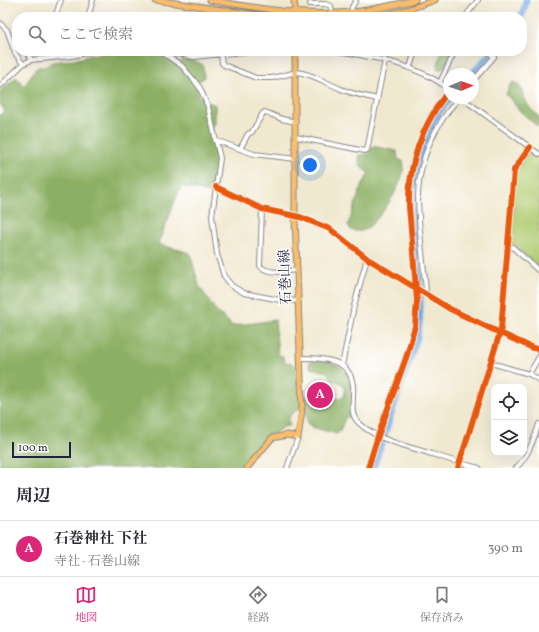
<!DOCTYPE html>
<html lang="ja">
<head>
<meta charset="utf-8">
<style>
  body { margin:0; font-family:Vollkorn,"Noto Serif JP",serif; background:#f7f7f7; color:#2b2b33 }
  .controls { position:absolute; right:12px; bottom:12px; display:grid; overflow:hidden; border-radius:8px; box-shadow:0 4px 16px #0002 }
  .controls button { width:36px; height:36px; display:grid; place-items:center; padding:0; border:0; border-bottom:1px solid #e1e1e2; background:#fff; color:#2b2b33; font:20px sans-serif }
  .compass { position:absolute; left:443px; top:68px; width:36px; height:36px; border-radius:50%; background:#fff; box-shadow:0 4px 16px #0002; rotate:88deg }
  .scale { position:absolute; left:12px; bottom:10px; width:59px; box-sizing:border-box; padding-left:4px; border:2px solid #22223b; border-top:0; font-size:11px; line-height:14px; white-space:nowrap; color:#22223b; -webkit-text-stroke:3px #fff; paint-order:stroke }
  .you { position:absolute; left:310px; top:165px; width:14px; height:14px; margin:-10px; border:3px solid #fff; border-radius:50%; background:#1a73e8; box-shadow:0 0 0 6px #1a73e833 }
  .badge { display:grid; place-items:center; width:26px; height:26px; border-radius:50%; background:#db2777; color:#fff; font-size:13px; font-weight:700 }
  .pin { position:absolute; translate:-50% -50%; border:2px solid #fff; box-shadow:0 1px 4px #0006 }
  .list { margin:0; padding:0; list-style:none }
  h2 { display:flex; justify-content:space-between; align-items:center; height:52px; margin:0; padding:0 16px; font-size:17px }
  h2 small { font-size:13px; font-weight:400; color:#7c7c81 }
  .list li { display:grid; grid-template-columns:26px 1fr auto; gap:12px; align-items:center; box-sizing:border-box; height:56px; padding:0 16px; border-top:1px solid #e1e1e2 }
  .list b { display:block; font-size:15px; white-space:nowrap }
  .list p { margin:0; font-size:13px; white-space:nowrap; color:#7c7c81 }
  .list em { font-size:13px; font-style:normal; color:#7c7c81 }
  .icon { flex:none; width:22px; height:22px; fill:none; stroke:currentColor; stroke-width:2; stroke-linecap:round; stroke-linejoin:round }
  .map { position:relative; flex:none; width:539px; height:468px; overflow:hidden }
  .search { position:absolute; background:#fff; box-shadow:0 4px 16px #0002; left:12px; right:12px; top:12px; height:44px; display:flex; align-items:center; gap:10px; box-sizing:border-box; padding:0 14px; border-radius:16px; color:#7c7c81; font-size:15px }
  .sheet { height:108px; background:#fff }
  nav { display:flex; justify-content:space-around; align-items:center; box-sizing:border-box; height:56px; border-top:1px solid #e1e1e2; background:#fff; font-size:11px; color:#7c7c81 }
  nav a { display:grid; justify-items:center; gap:2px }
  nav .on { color:#db2777 }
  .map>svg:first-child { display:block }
  .green { fill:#b1cc72; stroke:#6a7756 }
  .forest { fill:#8cb064; stroke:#576950 }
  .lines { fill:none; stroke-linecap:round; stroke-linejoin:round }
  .river { stroke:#74aae2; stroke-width:7 }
  .minor-casing { stroke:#898585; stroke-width:6 }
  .major-casing { stroke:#898585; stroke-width:7 }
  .minor { stroke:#fff; stroke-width:4 }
  .major { stroke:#f9be6d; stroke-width:5 }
  .cycleway-casing { stroke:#fff; stroke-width:8 }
  .cycleway { stroke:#e8590c; stroke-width:6 }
  .labels { text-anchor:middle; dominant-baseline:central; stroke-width:3; stroke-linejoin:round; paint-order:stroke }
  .street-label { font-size:14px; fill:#22223b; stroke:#fff }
</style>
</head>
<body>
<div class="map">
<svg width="539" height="468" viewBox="0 0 539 468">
  <rect width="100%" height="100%" fill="#fff"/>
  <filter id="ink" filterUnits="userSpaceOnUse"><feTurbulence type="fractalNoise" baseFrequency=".025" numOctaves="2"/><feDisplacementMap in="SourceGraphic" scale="8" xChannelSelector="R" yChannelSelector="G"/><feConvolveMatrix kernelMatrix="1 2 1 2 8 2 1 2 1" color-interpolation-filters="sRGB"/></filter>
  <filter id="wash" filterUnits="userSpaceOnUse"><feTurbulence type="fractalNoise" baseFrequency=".012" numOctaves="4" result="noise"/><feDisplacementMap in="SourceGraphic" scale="16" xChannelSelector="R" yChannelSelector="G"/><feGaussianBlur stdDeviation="0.9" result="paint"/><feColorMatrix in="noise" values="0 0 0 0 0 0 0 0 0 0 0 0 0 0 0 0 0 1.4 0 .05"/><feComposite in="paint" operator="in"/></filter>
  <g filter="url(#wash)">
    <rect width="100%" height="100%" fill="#f0e8cf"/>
    <path class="green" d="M533,151L539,156V268L511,242L516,171L528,153Z"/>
    <path class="forest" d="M108,51H148L165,56L174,62L191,60L203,65L204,78L194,84L202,99L215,105V124L210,130L216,154L217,171L210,193L181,186L158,244L190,253L199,286L216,311L233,326L275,320L278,355L283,356L284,362L291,363L296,367L298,392L300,398H306L309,396H318L322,402L344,397L345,388L341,383L333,380L327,372L311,368L309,363L313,360C319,361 326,361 332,363C356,370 351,396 351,416L345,418L340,431L337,434L312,427L307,423L306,412L300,408L291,414L288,421L290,425L289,426L283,427L264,442L239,468L231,465L228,468H0V115L5,111L0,104V91L16,77L24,86C30,80 31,72 38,67H45L52,62L74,60Z
      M441,51H452L448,62L442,69H437Z
      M513,82C523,85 522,94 526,101C528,107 534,112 539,117V128L520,111L506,94L510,85Z
      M372,146L397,151L398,159L403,161C409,177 377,227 361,231C358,231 354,231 351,230L348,225L361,188L369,173C360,167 359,166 359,155L369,154Z"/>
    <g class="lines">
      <path class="river" d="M521,17L524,10L526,0
        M472,74L493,51
        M373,468L417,337C426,290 412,249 412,203C412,185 417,166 422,149C428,131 437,112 450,98"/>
    </g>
  </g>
  <g filter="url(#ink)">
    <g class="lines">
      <defs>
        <path id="minor" d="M310,4H325L331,6L332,13
          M351,12L352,7L356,0
          M55,17L61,0
          M88,17L93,0
          M209,17L211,8
          M465,17L478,0
          M0,23L7,30L15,53L23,64
          M162,51L194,57L253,51
          M163,51L166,55L182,66L194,80L200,88L208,107L220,158L212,216L217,254L224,276L232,286L244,293L280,300L299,301
          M337,51C376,58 416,64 449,89
          M488,51L493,56
          M221,55L222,63L224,65L256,78H272L297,72C314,74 326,83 341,89C352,94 365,96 377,99
          M31,60L29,56L31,51
          M410,67L415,51
          M473,81L494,57
          M440,82L455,51
          M0,86L23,64L31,60L72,56L96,51
          M462,98L539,154
          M296,137L365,151L367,150L385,60
          M215,140L254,154L296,159
          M240,149L248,134L252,132L263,113L265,112L282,119L296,122
          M216,187L262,209L300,217L330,229L368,259L450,309L500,333L533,348L539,349
          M262,209L260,266C269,275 285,271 297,270
          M508,243L539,271
          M426,295C426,284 424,273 423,262C421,240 418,217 418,195C419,159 435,124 459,98
          M301,358C328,358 356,360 353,395C353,406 350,415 359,423C378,441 408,446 432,454C447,459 463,464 479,468
          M491,363L529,374L539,380
          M342,365L354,306L366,262L368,259
          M529,374L539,357
          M287,468L298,437
          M368,468L378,436L407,355L415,326L417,300L409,207C408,174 417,140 434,112C438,104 445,97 449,89
          M458,468L501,329L514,170L530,147
          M516,468C529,455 533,441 539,424"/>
        <path id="major" d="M155,0L272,17
          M210,0C257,8 304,17 352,12C374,10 394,5 415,0
          M294,0L296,17
          M377,17L409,9L435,0
          M247,468L272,438L287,435L298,437L301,418L302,406L295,217V51"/>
      </defs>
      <use href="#minor" class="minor-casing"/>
      <use href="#major" class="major-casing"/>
      <use href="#minor" class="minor"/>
      <use href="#major" class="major"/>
      <defs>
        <path id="cycleway" d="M216,187L262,209L300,217L330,229L368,259L450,309L500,333L533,348L539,349
          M368,468L378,436L407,355L415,326L417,300L409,207C408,174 417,140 434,112C438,104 445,97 449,89
          M458,468L501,329L514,170L530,147"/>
      </defs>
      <use href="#cycleway" class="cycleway-casing"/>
      <use href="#cycleway" class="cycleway"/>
    </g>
  </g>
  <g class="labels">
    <g class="street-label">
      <text transform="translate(286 277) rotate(-92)">石巻山線</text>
    </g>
  </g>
</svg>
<div class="controls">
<button><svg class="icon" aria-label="locate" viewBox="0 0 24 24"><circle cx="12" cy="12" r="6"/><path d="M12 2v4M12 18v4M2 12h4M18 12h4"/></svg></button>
<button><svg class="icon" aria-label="layers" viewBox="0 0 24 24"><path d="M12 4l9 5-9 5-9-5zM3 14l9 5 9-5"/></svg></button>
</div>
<svg class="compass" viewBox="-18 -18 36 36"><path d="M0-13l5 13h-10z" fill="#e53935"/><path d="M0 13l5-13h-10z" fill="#7c7c81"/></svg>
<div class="scale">100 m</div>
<div class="you"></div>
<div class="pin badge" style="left:320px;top:395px">A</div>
<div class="search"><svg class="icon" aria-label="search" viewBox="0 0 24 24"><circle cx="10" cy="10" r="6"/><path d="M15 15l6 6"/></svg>ここで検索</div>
</div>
<section class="sheet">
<h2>周辺<small></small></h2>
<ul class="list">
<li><span class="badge">A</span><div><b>石巻神社 下社</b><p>寺社 · 石巻山線</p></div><em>390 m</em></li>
</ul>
</section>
<nav>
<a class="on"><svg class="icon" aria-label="map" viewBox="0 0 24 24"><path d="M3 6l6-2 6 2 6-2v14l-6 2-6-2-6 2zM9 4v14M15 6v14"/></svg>地図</a>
<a><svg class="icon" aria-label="directions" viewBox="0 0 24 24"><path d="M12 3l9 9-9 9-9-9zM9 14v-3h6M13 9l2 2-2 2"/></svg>経路</a>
<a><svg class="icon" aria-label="saved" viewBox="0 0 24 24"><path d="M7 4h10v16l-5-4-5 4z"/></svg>保存済み</a>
</nav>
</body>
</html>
